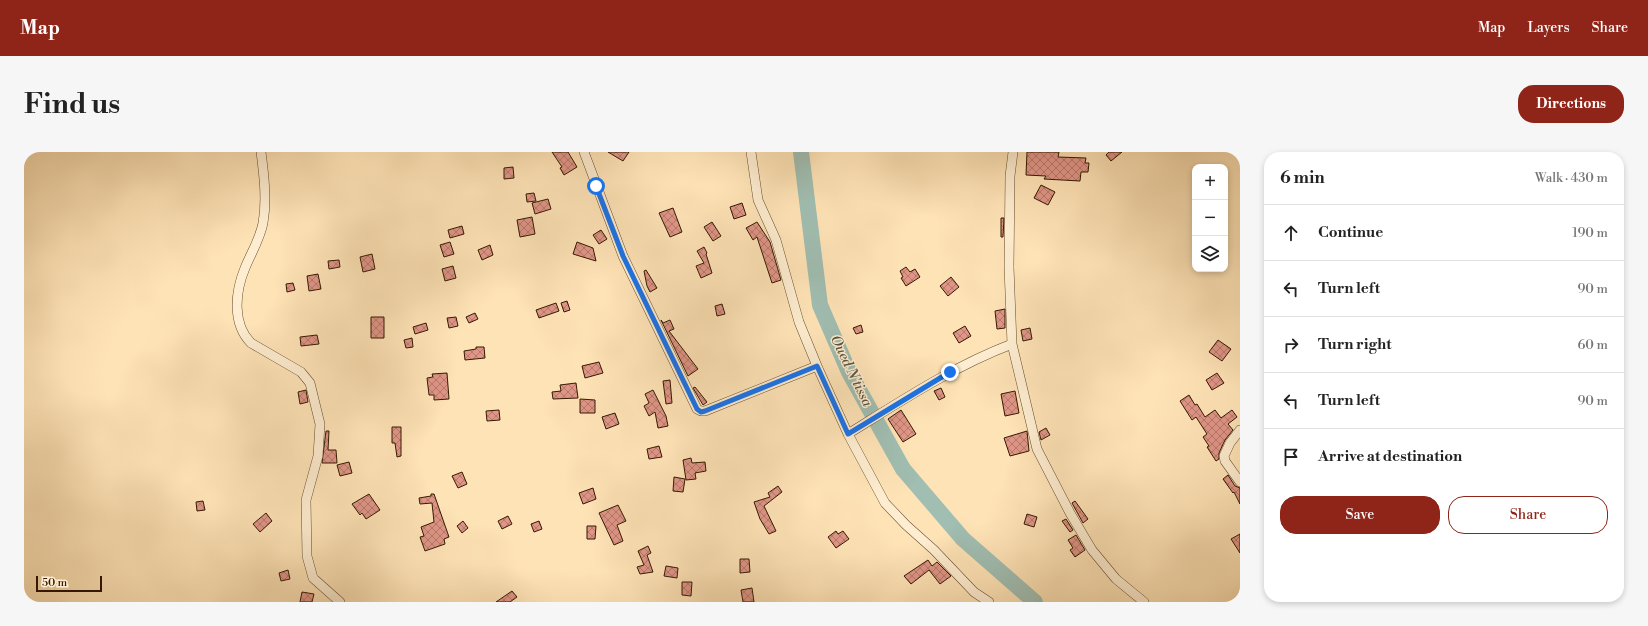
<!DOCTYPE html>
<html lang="en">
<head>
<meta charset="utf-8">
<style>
  body { margin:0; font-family:"Libre Bodoni",serif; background:#f6f6f6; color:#222 }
  .controls { position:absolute; right:12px; top:12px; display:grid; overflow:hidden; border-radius:8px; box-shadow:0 2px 6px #0003 }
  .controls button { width:36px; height:36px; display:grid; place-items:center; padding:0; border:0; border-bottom:1px solid #e0e0e0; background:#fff; color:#222; font:20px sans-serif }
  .scale { position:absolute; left:12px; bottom:10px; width:66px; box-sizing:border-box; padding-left:4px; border:2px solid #341900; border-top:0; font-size:11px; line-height:14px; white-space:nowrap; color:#341900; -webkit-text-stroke:3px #feedd0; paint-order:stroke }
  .stop { position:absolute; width:12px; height:12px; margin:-9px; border:3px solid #1a73e8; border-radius:50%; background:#fff }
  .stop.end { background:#1a73e8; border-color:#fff; box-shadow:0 1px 4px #0008 }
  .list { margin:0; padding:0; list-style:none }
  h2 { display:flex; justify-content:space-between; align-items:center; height:52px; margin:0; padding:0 16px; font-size:17px }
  h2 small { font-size:13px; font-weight:400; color:#767676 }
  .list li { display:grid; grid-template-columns:26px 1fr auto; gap:12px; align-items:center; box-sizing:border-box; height:56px; padding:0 16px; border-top:1px solid #e0e0e0 }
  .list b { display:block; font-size:15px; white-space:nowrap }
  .list em { font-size:13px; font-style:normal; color:#767676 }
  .actions { display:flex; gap:8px; padding:12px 16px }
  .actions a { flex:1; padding:9px 0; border:1px solid #8f2418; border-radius:16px; text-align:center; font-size:14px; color:#8f2418 }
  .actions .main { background:#8f2418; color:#fff }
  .icon { flex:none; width:22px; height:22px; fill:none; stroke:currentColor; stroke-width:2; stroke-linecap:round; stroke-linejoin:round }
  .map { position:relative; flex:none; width:1216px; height:450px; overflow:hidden; border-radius:16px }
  header { display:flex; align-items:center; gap:24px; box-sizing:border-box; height:56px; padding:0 20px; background:#8f2418; color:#fff }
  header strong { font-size:19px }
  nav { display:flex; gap:22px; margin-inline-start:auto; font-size:14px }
  .intro { display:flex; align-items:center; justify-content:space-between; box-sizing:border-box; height:96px; padding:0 24px }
  h1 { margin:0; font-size:28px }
  .button { padding:10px 18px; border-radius:16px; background:#8f2418; color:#fff; font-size:14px; font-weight:700 }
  main { display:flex; gap:24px; padding:0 24px }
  aside { flex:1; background:#fff; border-radius:16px; box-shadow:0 2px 6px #0003 }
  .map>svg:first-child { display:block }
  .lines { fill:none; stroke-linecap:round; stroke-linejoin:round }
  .river { stroke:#a0beb2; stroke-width:16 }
  .building { fill:url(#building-cross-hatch); stroke:#341900 }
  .minor-casing { stroke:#664c2e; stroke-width:10 }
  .minor { stroke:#feedd0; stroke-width:9 }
  .route { stroke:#1a73e8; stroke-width:5 }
  .labels { text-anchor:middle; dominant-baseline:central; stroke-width:3; stroke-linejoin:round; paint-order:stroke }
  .water-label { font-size:14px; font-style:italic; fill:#5a533e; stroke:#feedd0 }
</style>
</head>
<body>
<header>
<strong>Map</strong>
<nav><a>Map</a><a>Layers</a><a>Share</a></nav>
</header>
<div class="intro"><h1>Find us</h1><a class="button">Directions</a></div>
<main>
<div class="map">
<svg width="1216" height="450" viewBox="0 0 1216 450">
  <defs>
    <pattern id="building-cross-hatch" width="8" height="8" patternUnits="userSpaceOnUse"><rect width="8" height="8" fill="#e09587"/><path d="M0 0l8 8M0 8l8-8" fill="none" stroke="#b6796c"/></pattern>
  </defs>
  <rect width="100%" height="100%" fill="#fee3b6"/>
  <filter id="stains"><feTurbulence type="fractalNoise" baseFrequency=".005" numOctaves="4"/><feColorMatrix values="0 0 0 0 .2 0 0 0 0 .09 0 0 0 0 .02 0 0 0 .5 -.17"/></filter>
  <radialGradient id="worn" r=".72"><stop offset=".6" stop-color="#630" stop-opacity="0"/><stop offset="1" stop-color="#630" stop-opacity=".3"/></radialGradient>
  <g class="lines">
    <path class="river" d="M777,0L796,153L825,220L879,317L939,387L1011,450"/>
  </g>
  <path class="building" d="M528,0H544L553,15L540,23L536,16L538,15Z
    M584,0H605L599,9Z
    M1003,0H1035L1034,5L1062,6L1061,11H1065L1064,20H1057L1056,29L1020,27L1022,24L1002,23Z
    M1085,0H1098L1087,9L1082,3Z
    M489,15L490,26L480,27V16Z
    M1017,33L1031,40L1024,53L1010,46Z
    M510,41L512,49L503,50L502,42Z
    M524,47L527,57L511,62L508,51Z
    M718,51L722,63L710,67L706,55Z
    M649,56L658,80L646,85L635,61Z
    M508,65L511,82L496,85L493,68Z
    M977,66H980L979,85H977Z
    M688,70L697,84L689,89L680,75Z
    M733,70L746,90L757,128L748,131L733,85L729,88L722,76Z
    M438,74L440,82L426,86L424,78Z
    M577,78L583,87L575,92L569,83Z
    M426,90L430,102L420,105L416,93Z
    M553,90L569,96L572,109L549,102Z
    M466,93L469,103L458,108L454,98Z
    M680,95L683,101L682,102L688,121L677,126L672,114L680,111L673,99Z
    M348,102L351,117L339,120L336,105Z
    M315,108L316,115L305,117L304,109Z
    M429,114L432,126L421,129L418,117Z
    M882,115L886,120L891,117L896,125L882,134L877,126L879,125L876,119Z
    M622,118L633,136L626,140L623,134L620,119Z
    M294,122L297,137L285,139L283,124Z
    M927,125L935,135L924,144L916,134Z
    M269,131L271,138L263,140L262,132Z
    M543,149L546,158L540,160L537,151Z
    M532,151L535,159L515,166L512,158Z
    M698,152L701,162L693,164L691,154Z
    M981,157V176L973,177L971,159Z
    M451,161L454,167L445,171L442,165Z
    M347,165H360V186H347Z
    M432,165L434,174L425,176L423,166Z
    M637,168L639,171L646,168L650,177L645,179L674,217L664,224Z
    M402,171L404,178L391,182L389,175Z
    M837,173L839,180L832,182L829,176Z
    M941,174L947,184L935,191L929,181Z
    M1006,176L1008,187L999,189L997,178Z
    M293,183L295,192L277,194L276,185Z
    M388,186L389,195L382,196L380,188Z
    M1194,188L1207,197L1198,209L1185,200Z
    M452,195H460L461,206L441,208L440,199L452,197Z
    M575,210L579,221L561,226L558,214Z
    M423,221L425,247L410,248V243H405L403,226L409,225L408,222Z
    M1193,221L1200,231L1188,238L1182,228Z
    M646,228L648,251L642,252L639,229Z
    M552,231L554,246L529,247L528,240L537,239L536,233Z
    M671,235L683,250L679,253L669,236Z
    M917,236L921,245L915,248L910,239Z
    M282,238L284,250L276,252L274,240Z
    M629,238L642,264L644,274L634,276L631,260L625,264L620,254L625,251L621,242Z
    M991,239L995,261L981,264L977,242Z
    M1165,243L1171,253L1173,252L1181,265L1191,258L1197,266L1208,258L1213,265L1204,272L1209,278L1201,288L1195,301V307L1192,309L1183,295L1185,294L1179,285L1183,282L1172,265L1168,268L1156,249Z
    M556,247L571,248V261H556Z
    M475,258L476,268L463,269L462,259Z
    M877,258L892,282L879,290L864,267Z
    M591,261L595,272L582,277L578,265Z
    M368,275H377V304L373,305L371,291H368Z
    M1022,276L1026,283L1017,288L1015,280Z
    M302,279H305L304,298H312L313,311H298Z
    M1003,279L1005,299L986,304L980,286Z
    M635,294L638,305L625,307L623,297Z
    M667,306L668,311L681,310L682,319L671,321L672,327L662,328L659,308Z
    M325,310L328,321L316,324L313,313Z
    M438,320L443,332L434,336L428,324Z
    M1204,323L1211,334L1216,336V352L1210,340L1209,341L1199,327Z
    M650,325L661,327L659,340L649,339Z
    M754,334L758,340L740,354L752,379L745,382L736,367L730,350L746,345L744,341Z
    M569,336L572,347L559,352L555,341Z
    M345,342L356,358L342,367L338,361L336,363L328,352Z
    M407,342H410L425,385L420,387L421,392L401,399L396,385L400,384L397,375L410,370L408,351L396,352L395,346L407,344Z
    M179,349L181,358L173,359L172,350Z
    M1051,349L1064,367L1059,371L1048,351Z
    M594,353L602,369L593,373L599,389L590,393L575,361Z
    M242,361L248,369L236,380L229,372Z
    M1003,362L1013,365L1010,375L1000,372Z
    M484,364L488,372L478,377L474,369Z
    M1042,367L1049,378L1046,380L1038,369Z
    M439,369L444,376L438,381L433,374Z
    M515,369L518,377L510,380L507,372Z
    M563,374H572L571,387H563Z
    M812,379L814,382L819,379L825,387L812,396L804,385Z
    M1216,382V401L1207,387Z
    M1052,383L1061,398L1051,405L1046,398L1049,396L1044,388Z
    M624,394L627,401L623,403L629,420L616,422L613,415L620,413L614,399Z
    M716,407H725L726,420L716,421Z
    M904,408L908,414L913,410L927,424L916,432L905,418L887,432L880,424Z
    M642,414L654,416L653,426L640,424Z
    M264,418L266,427L257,429L255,421Z
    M658,430H668L667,444L658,443Z
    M728,436L730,450H719L717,438Z
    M488,439L493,445L486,450H472Z
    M278,440L290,442L288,450H276Z"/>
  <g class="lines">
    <defs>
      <path id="minor" d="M237,0C240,23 243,48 239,71C236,87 227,101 221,116C211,140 208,172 227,191L277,220L286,231L296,272L294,304L282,348L283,404L289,426L316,450
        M560,0L599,104L673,257L677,259H681L793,214
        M727,0L734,48L752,88L775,170L793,214L824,282L861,351L882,373L910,398L950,440L965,450
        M989,0L986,24L985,115L988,192L1013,297L1046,361L1068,398L1092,427L1120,450
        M1216,278L1206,291L1200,304L1201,309L1216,330
        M824,282C877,249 930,214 988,192"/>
    </defs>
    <use href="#minor" class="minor-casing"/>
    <use href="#minor" class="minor"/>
  </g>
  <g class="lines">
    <path class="route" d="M572,34L599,104L673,257L677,260L681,259L793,214L824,282L926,220"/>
  </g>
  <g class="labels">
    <g class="water-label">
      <text transform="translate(827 219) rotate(64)">Oued N'tissa</text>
    </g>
  </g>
  <rect width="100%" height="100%" filter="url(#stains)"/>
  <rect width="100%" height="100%" fill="url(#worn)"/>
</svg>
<div class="controls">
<button>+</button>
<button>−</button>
<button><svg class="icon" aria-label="layers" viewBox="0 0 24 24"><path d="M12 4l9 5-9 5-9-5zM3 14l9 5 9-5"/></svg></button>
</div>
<div class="scale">50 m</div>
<div class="stop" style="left:572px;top:34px"></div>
<div class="stop end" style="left:926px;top:220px"></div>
</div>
<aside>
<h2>6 min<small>Walk · 430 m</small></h2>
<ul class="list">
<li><svg class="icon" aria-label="ahead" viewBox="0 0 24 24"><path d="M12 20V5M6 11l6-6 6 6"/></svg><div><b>Continue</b></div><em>190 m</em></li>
<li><svg class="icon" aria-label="left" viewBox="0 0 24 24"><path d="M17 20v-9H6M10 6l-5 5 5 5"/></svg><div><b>Turn left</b></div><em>90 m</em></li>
<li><svg class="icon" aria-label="right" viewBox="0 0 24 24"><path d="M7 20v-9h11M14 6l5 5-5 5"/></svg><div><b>Turn right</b></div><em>60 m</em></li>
<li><svg class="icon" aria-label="left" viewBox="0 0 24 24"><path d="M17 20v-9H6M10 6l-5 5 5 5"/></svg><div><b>Turn left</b></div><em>90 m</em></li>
<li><svg class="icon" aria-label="arrive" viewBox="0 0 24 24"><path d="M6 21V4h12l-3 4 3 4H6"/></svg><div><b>Arrive at destination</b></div></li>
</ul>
<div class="actions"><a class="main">Save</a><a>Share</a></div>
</aside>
</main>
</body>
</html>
